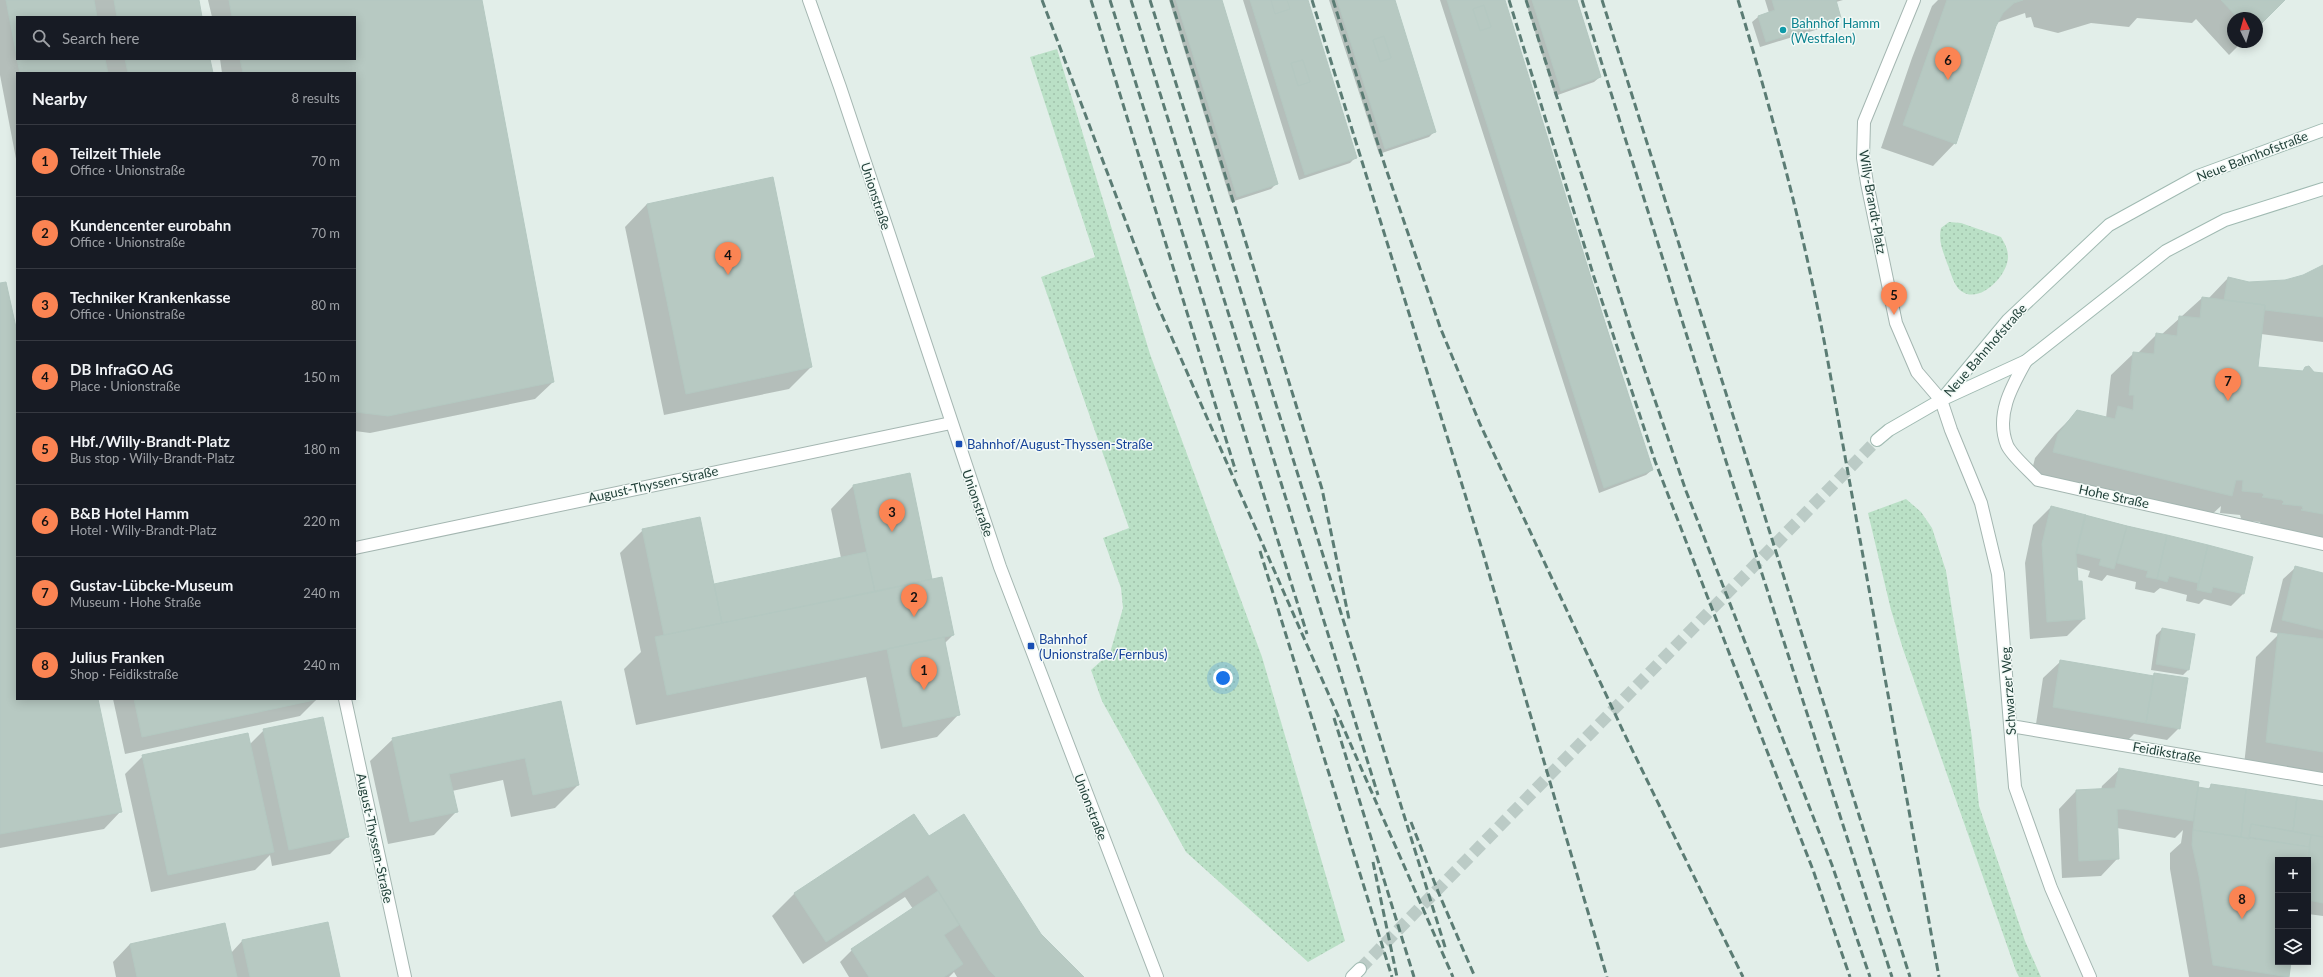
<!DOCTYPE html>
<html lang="en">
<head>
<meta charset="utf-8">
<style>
  body { margin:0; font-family:Lato,sans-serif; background:#20242c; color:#f1f3f6 }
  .controls { position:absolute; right:12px; bottom:12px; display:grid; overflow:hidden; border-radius:0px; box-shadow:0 2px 10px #0003 }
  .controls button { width:36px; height:36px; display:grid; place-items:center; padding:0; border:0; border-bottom:1px solid #363941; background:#171b24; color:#f1f3f6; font:20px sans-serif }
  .compass { position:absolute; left:2227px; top:12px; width:36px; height:36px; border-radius:50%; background:#171b24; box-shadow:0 2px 10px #0003; rotate:355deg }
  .you { position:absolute; left:1223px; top:678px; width:14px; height:14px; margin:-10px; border:3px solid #fff; border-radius:50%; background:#1a73e8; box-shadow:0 0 0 6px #1a73e833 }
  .badge { display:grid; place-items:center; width:26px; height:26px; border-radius:50%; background:#fb8453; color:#111; font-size:13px; font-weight:700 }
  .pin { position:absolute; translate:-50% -33px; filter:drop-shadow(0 1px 2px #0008) }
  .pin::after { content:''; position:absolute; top:21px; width:14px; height:12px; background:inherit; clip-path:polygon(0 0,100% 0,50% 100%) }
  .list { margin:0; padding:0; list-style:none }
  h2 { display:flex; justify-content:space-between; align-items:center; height:52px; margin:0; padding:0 16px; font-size:17px }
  h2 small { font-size:13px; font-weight:400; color:#9ea1a6 }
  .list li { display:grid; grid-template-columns:26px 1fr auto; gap:12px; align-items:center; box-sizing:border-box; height:72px; padding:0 16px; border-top:1px solid #363941 }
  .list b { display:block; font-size:15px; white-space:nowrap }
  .list p { margin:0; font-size:13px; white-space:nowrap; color:#9ea1a6 }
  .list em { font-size:13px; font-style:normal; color:#9ea1a6 }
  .icon { flex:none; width:22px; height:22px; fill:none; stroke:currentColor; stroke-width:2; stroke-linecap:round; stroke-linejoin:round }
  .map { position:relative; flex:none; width:2323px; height:977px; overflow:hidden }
  .search { position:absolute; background:#171b24; box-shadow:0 2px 10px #0003; left:16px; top:16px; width:340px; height:44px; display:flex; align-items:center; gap:10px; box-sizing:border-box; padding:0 14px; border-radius:0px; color:#9ea1a6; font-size:15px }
  .panel { position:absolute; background:#171b24; box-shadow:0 2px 10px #0003; left:16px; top:72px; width:340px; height:628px; border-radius:0px }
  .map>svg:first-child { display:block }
  .grass { fill:url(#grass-dots) }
  .shadow { fill:#0003 }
  .building { fill:#b7c9c2; stroke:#b4c8c1 }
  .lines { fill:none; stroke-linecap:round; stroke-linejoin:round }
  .secondary-tunnel { stroke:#bbcbc6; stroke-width:12; stroke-dasharray:12 6; stroke-linecap:butt }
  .street-casing { stroke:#a4b6b1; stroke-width:14 }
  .secondary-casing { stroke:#a0bab2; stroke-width:14 }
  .street { stroke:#fff; stroke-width:12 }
  .secondary { stroke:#fff; stroke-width:12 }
  .rail { stroke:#5b7c74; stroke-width:3; stroke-dasharray:8 4; stroke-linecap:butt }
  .culture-dot { fill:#0f9aa8; stroke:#f3faf7; stroke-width:1.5 }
  .transit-dot { fill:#1a4fb4; stroke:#f3faf7; stroke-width:1.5 }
  .labels { text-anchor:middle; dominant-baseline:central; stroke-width:3; stroke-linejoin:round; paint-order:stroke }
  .culture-label { font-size:13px; fill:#0d838f; stroke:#f3faf7; text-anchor:start }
  .street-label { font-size:13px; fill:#214039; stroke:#f3faf7 }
  .transit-label { font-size:13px; fill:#164399; stroke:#f3faf7; text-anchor:start }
</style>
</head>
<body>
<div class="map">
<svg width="2323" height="977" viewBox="0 0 2323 977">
  <defs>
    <pattern id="grass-dots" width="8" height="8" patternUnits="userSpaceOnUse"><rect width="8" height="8" fill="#bae0c6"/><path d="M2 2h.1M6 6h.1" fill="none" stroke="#a0c1ab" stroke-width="1.8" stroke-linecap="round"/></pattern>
  </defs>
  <rect width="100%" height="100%" fill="#e2eee9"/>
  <path class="grass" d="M1057,49L1150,354L1262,657L1345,941L1308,962L1186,852L1102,701L1091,670L1110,653L1123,608L1121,588L1103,538L1129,528L1041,277L1095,257L1030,57Z
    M1949,222L1961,223L2001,237C2005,244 2008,249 2008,257C2008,275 1980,305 1961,291C1953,285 1951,272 1947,263C1943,251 1938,241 1941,228Z
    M1906,499L1921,512L1932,528L1946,571L1972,738L1979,806L2025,941L2041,977H2019L2016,971L1903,649L1891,610L1868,513Z"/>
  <path class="shadow" d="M0,0H198L201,17H17V59H209L212,73H17V164L0,75Z
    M208,0H481L553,382L535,399L370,433L355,431V73H222L220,59H355V17H212Z
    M1169,0H1221L1277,183L1271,189L1231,202Z
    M1243,0H1307L1356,157L1350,163L1299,180Z
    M1329,0H1394L1435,131L1429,137L1379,154Z
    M1440,0H1503L1652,470L1646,475L1599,493Z
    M1525,0H1577L1600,77L1594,82L1555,96Z
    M1765,0H1843L1836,2L1840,18L1835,24L1760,47L1752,22L1758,17L1769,13Z
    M1938,0H2282L2257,26V18H2233V42H2242L2229,55L2196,19L2192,23L2137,18L2129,27L2091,23L2058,33L2034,27L2031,17L2026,18L2025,13L1996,23L1955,143L1933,166L1881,148L1912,58L1932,6Z
    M647,204L811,367L789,389L664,415L625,227Z
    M2323,266V342L2261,334L2257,368L2302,372L2305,368L2313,373L2323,375V546L2261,525L2260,522L2239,520L2241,518L2240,515L2220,513L2221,506L2208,518L2031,474L2035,458L2055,434L2078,411L2106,418L2111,375L2134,353H2138L2157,334L2161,335L2202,298L2208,299L2228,278L2249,283L2285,281L2303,276Z
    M0,284L17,337V699H97L121,811L104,829L0,848Z
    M909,474L931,579L929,581L953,635L945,643L959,714L937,737L881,749L866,677L636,725L624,669L641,652L620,553L643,530L713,585L841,558L831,509L853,486Z
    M2051,507L2252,557L2243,594L2231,606L2204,599L2199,604L2186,601L2187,595L2160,588L2154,593L2135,589L2136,582L2107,575L2102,581L2088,577L2090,571L2076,567L2084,619L2067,636L2030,639L2025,563L2033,525Z
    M2295,568L2323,574V777L2244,765L2256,657L2279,634L2270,632L2283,579Z
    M2162,629L2188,670L2183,675L2151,670L2156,635Z
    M2061,661L2152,677L2155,674L2179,728L2167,740L2134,734L2128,740L2036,724L2043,678Z
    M113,699H317L300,716L125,754Z
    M560,702L578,785L555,808L511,817L503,780L452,791L456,812L434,835L388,844L370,761L393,739Z
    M264,730L348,836L330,854L272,866L270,855L255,870L151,892L125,774L143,756L249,745Z
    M2120,769L2197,788L2207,790L2212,785L2323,802V916L2308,914V860H2278V962H2290L2288,977H2189L2170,869V853L2181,843L2183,830L2175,838L2117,828L2118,858L2101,876L2062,878L2059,809L2076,791L2101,790L2102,786Z
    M914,815L929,838L1082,977H957L954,972L949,977H849L840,962L852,950L913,909L905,897L803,964L772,916L794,894Z
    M242,941L339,977H116L113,962L130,944L231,953Z"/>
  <path class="building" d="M6,0H94L97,17H17V57Z
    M114,0H199L202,17H117Z
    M229,0H482L554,382L388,416L355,412V73H243L240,59H355V17H232Z
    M1176,0H1222L1278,184L1237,197Z
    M1250,0H1308L1357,158L1305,175Z
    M1271,0H1287L1290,9L1275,14Z
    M1337,0H1395L1436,132L1385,149Z
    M1447,0H1505L1606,326L1653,470L1604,488Z
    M1532,0H1577L1601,77L1561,91Z
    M1772,0H1836L1841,18L1766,42L1758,16L1775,10Z
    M1947,0H2023L2014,3L2003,13L1996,26L1956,144L1903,125Z
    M2221,0H2285L2257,28V18H2238Z
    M1484,5L1491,27L1480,31L1473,9Z
    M1384,36L1391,58L1380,62L1373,40Z
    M17,59H105L108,73H20Z
    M125,59H210L213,73H128Z
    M1303,60L1310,82L1298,86L1291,63Z
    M773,177L812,367L686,394L647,204Z
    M2323,265V317L2265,310V305L2224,300L2228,277L2249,282L2285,280L2303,275Z
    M6,282L17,332V699H98L122,812L0,834V283Z
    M2202,297L2265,305L2258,367L2303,371L2305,367L2309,366L2314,372L2323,373V514L2301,510L2303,509L2302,506L2282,504L2284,502L2282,500L2262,497L2264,495L2262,493L2242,491L2243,480H2236L2232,496L2053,452L2058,434L2077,410L2115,419L2118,406L2133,410L2134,395H2129L2133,352L2154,354L2156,333L2177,336L2179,316L2200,318Z
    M910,473L932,579L875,592L853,485Z
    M2051,506L2086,515L2076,554L2078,581H2082L2085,619L2047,622L2042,544Z
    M2085,515L2127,526L2114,569L2099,565L2101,559L2076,553Z
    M700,517L722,623L664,635L642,529Z
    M2127,526L2167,535L2157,579L2146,577L2148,571L2117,563Z
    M2167,535L2208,545L2197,590L2198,583L2169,576L2167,582L2157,579Z
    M2208,545L2253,557L2244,594L2213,587L2211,593L2197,590Z
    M866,552L875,592L722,623L714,584Z
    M2295,566L2323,573V630L2282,620Z
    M942,577L954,635L667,695L655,637Z
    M2162,628L2195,634L2189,670L2156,664Z
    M2278,633L2323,639V752L2266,742Z
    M944,637L960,715L903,727L887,649Z
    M2060,660L2154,676L2146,723L2053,707Z
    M2154,673L2188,678L2180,729L2146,723Z
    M134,699H319L142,737Z
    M561,701L579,785L533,795L525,758L449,774L458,812L410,822L392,738Z
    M323,717L349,837L289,850L263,729Z
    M248,733L274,852L168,875L142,755Z
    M2119,768L2199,782L2193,821L2124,809H2117L2119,859L2079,861L2076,790L2115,788Z
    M2211,784L2246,789L2241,837L2193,830L2198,787L2210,789Z
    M2246,789L2297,797L2293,831L2251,824L2249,839L2241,837Z
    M2297,797L2323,801V837L2293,831Z
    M914,814L929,836L964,814L1041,934L1084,977H996L989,970L928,875L826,942L794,893Z
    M2251,824L2311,835L2309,847L2249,837Z
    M2193,830L2310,847L2308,860H2278V962H2291L2289,977L2213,965L2199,876L2192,845Z
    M2311,835L2323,837V903L2308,900V860Z
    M938,891L959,925L944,935L963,964L944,977H869L851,949Z
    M328,922L340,977H250L242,940Z
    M225,923L237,977H137L130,944Z"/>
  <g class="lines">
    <path class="secondary-tunnel" d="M1360,969L1877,440"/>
    <defs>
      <path id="street" d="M809,0L840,87L1000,567L1157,977
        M1914,0L1864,122L1863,158L1867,183L1896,323L1917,372L1941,400L1951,430L1981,503L1998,574L2015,787L2051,888L2090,977
        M2026,361C2012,386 1995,415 2007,445C2011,455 2030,471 2038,480L2323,544
        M355,548L951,423
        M345,699L405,977
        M2011,726L2323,779"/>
      <path id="secondary" d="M1943,398L2008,320L2109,225L2198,176L2323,130
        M1877,440L1889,430L1941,400L2026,361L2166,251L2225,220L2323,189
        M1352,977L1360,969"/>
    </defs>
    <use href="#street" class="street-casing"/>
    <use href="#secondary" class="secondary-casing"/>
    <use href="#street" class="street"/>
    <use href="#secondary" class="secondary"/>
    <path class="rail" d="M1042,0L1157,304L1453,977
      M1091,0L1236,472
      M1110,0L1307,634
      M1131,0L1378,795
      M1150,0L1446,950
      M1171,0L1322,489L1349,619
      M1312,0L1481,546L1607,977
      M1333,0L1383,160L1440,327L1480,424L1623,731L1743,977
      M1509,0L1594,277L1655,461L1813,870L1850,977
      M1526,0L1632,333L1686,491L1832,865L1870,977
      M1582,0L1735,490L1892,977
      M1602,0L1910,977
      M1738,0C1773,116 1804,232 1826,351L1939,977
      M1260,551L1392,977
      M1334,718L1414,977
      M1411,822L1439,894L1475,977
      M1373,862L1397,977"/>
  </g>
  <circle class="culture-dot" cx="1783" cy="30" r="4"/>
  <g class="transit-dot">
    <rect x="955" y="440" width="8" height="8" rx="2"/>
    <rect x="1027" y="642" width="8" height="8" rx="2"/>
  </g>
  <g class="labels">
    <g class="culture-label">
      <text x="1791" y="23">Bahnhof Hamm<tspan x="1791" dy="15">(Westfalen)</tspan></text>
    </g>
    <g class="street-label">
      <text transform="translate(2252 156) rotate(-21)">Neue Bahnhofstraße</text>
      <text transform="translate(876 196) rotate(72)">Unionstraße</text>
      <text transform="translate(1873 202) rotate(80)">Willy-Brandt-Platz</text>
      <text transform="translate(1985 350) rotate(-49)">Neue Bahnhofstraße</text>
      <text transform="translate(653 484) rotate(-12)">August-Thyssen-Straße</text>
      <text transform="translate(2114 496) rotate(12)">Hohe Straße</text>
      <text transform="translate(978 503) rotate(71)">Unionstraße</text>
      <text transform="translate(2008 691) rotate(-94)">Schwarzer Weg</text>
      <text transform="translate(2167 752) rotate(10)">Feidikstraße</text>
      <text transform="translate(1091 807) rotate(69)">Unionstraße</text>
      <text transform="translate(375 838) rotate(78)">August-Thyssen-Straße</text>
    </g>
    <g class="transit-label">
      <text x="967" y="444">Bahnhof/August-Thyssen-Straße</text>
      <text x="1039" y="639">Bahnhof<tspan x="1039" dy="15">(Unionstraße/Fernbus)</tspan></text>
    </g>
  </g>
</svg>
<div class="controls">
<button>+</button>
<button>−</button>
<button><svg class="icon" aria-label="layers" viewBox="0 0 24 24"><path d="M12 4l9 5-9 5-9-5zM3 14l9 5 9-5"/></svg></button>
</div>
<svg class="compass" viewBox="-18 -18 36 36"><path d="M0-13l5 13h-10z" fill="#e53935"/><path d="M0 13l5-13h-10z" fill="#9ea1a6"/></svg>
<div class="you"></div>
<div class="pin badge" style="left:924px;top:690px">1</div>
<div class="pin badge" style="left:914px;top:617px">2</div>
<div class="pin badge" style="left:892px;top:532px">3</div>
<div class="pin badge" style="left:728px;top:275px">4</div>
<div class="pin badge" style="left:1894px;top:315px">5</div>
<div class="pin badge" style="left:1948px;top:80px">6</div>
<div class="pin badge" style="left:2228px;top:401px">7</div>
<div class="pin badge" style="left:2242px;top:919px">8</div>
<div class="search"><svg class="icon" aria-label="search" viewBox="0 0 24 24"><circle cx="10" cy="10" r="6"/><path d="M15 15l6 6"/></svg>Search here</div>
<section class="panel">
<h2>Nearby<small>8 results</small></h2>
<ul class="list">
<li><span class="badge">1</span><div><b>Teilzeit Thiele</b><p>Office · Unionstraße</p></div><em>70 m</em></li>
<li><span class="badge">2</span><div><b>Kundencenter eurobahn</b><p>Office · Unionstraße</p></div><em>70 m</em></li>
<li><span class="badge">3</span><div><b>Techniker Krankenkasse</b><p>Office · Unionstraße</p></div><em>80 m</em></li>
<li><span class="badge">4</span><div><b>DB InfraGO AG</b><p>Place · Unionstraße</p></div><em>150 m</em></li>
<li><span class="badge">5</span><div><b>Hbf./Willy-Brandt-Platz</b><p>Bus stop · Willy-Brandt-Platz</p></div><em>180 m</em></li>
<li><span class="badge">6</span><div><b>B&amp;B Hotel Hamm</b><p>Hotel · Willy-Brandt-Platz</p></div><em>220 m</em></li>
<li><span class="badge">7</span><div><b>Gustav-Lübcke-Museum</b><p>Museum · Hohe Straße</p></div><em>240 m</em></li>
<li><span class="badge">8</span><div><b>Julius Franken</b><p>Shop · Feidikstraße</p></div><em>240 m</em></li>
</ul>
</section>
</div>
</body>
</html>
